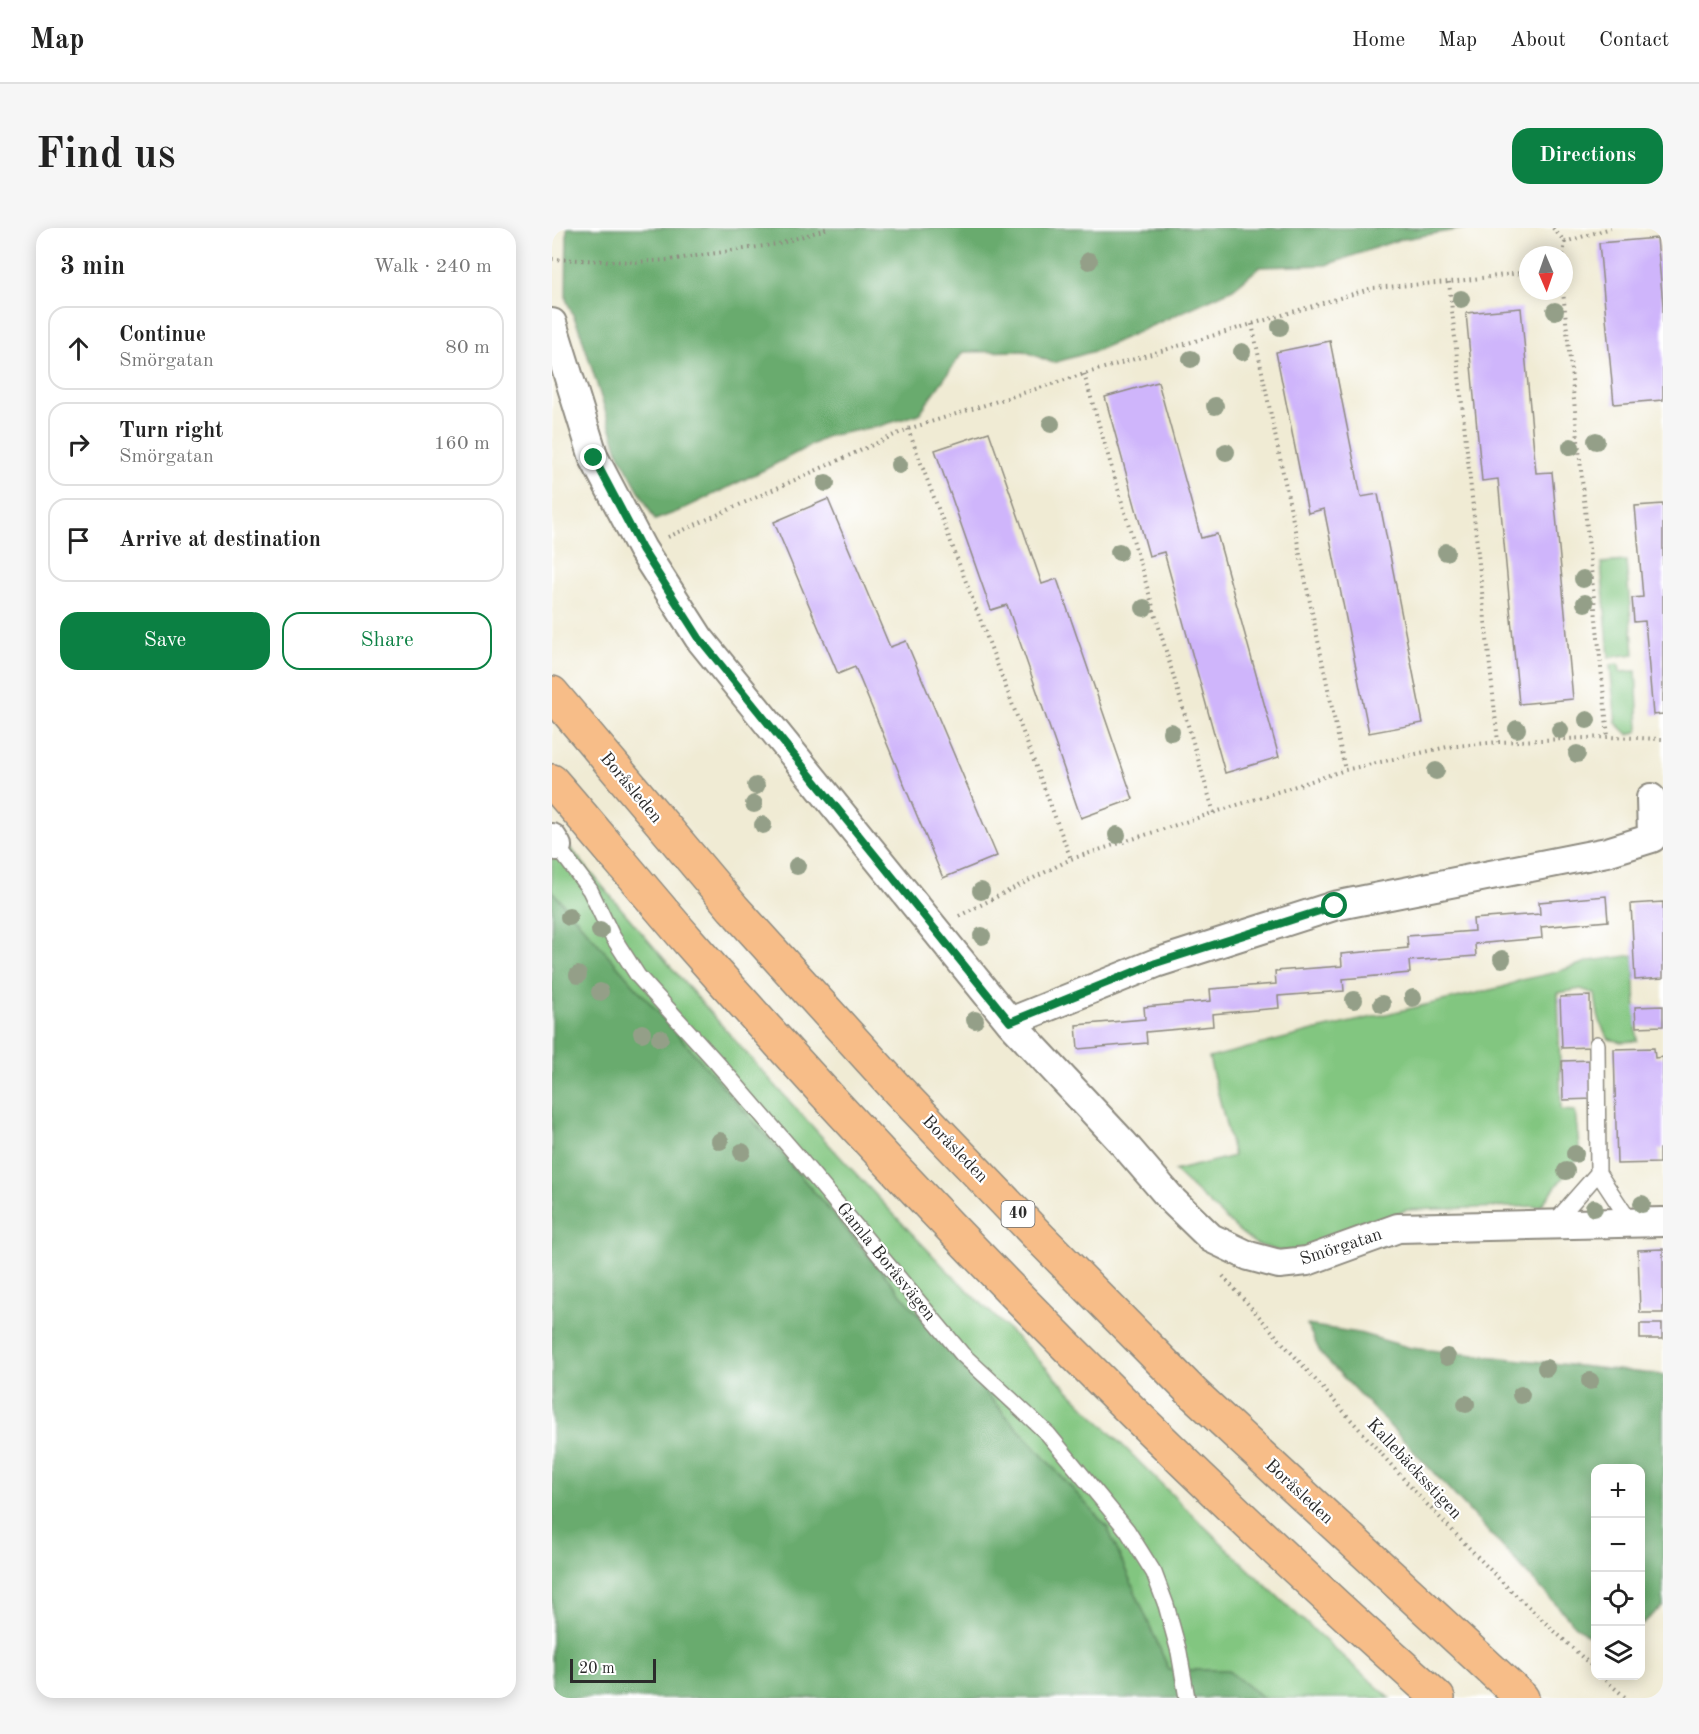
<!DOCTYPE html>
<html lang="en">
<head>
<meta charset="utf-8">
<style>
  body { margin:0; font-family:"Old Standard TT",serif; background:#f6f6f6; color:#222 }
  .controls { position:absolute; right:18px; bottom:18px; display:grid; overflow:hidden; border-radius:12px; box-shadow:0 3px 15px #0003 }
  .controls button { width:54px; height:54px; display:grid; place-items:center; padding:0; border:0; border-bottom:2px solid #e0e0e0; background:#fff; color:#222; font:30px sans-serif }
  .compass { position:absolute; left:967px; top:18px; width:54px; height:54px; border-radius:50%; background:#fff; box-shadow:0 3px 15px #0003; rotate:178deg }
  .scale { position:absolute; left:18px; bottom:15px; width:86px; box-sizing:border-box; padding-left:6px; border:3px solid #2b2b2b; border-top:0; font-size:16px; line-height:21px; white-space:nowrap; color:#2b2b2b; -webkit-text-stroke:4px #fff; paint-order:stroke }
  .stop { position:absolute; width:18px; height:18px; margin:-14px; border:4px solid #0b8043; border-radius:50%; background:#fff }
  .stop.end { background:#0b8043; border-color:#fff; box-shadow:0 2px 6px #0008 }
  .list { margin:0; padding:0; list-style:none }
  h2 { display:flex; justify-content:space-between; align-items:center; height:78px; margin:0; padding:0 24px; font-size:26px }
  h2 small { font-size:20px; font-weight:400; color:#767676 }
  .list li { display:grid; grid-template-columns:39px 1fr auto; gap:18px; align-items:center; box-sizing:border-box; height:84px; margin:0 12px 12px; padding:0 12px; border:2px solid #e0e0e0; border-radius:18px }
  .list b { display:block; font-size:22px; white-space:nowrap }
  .list p { margin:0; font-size:20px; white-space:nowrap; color:#767676 }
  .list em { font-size:20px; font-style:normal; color:#767676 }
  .actions { display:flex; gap:12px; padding:18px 24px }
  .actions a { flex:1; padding:14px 0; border:2px solid #0b8043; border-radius:18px; text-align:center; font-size:21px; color:#0b8043 }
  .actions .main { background:#0b8043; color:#fff }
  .icon { flex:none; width:33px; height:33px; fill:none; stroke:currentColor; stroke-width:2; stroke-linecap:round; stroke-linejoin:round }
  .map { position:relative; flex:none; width:1111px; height:1470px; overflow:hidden; border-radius:18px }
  header { display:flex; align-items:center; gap:36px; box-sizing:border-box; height:84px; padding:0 30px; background:#fff; border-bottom:2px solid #e0e0e0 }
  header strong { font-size:28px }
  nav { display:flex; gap:33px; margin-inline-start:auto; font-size:21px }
  .intro { display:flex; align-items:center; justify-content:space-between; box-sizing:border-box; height:144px; padding:0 36px }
  h1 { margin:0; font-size:42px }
  .button { padding:15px 27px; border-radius:18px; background:#0b8043; color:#fff; font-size:21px; font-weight:700 }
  main { display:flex; gap:36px; padding:0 36px }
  aside { flex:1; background:#fff; border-radius:18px; box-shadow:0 3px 15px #0003 }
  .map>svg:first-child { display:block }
  .green { fill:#82c680; stroke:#567856; stroke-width:1.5 }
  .forest { fill:#69ab6e; stroke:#4a6b4c; stroke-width:1.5 }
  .building { fill:#cfb5fb }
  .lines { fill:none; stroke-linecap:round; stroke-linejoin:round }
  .service-casing { stroke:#8e8b80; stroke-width:18 }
  .minor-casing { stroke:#8e8b80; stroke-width:32 }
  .motorway-casing { stroke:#8e8b80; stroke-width:36 }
  .path { stroke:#8e8b80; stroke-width:4; stroke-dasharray:1.5 4.5; stroke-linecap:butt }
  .service { stroke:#fff; stroke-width:15 }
  .minor { stroke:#fff; stroke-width:28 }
  .motorway { stroke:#f7bd88; stroke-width:33 }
  .tree { fill:#949f88 }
  .route { stroke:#0b8043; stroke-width:8 }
  .labels { text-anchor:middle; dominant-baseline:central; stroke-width:4.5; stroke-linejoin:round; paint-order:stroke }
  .shield { fill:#fff; stroke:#6b6b6b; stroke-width:1.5 }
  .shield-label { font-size:16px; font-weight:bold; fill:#2b2b2b }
  .street-label { font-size:18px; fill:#2b2b2b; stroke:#fff }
</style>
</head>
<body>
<header>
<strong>Map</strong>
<nav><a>Home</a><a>Map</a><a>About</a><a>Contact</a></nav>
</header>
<div class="intro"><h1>Find us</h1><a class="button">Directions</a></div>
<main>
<aside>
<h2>3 min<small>Walk · 240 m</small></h2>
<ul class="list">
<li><svg class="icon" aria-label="ahead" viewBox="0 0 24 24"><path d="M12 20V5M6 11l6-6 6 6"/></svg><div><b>Continue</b><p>Smörgatan</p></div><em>80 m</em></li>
<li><svg class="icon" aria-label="right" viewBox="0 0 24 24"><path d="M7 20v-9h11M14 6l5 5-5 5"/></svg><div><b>Turn right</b><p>Smörgatan</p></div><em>160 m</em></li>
<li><svg class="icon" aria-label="arrive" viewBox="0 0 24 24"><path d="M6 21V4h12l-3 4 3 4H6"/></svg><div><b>Arrive at destination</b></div></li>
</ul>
<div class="actions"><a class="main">Save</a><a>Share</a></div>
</aside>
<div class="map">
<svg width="1111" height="1470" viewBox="0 0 1111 1470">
  <rect width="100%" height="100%" fill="#fff"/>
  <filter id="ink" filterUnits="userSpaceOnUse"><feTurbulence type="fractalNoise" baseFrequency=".0167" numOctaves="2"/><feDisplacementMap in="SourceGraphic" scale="12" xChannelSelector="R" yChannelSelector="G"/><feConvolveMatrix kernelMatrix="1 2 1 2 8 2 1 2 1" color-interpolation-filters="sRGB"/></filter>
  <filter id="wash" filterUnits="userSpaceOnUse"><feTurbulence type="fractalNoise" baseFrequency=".008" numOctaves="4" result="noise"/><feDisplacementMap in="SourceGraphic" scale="24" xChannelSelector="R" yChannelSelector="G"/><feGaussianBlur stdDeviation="1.35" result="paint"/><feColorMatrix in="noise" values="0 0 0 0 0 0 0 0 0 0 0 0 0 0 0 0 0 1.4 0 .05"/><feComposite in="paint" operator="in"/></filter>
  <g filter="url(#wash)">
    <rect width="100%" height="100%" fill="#f0ebd4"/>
    <path class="green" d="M1074,333L1082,426L1057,429L1049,335Z
      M1067,436L1068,444L1084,443L1087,500L1086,503L1077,507L1064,495L1058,437Z
      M6,605C129,754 257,899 391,1038C418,1065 446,1091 473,1118C591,1239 710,1359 838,1470H711L675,1442H617L555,1299L429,1160L222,917L0,663V611Z
      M1082,727L1085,813L1069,814L1057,811C1047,797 1045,783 1043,766L1029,761L1006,765L1009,882L1023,883L1028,927L989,978L854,982L748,1024L725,1023L704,1016L688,1004L622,943L682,928L657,830L765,802L951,759L969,752L1001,745L1038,733Z"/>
    <path class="forest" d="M15,0H915L846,12L774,37L708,39L681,61L546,122L501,135L472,123L411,124L367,186L328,198L276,208L214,241L127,283L103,292L67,226L28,103L14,71Z
      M0,663L222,917L429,1160L555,1299L617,1442H675L711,1470H0Z
      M755,1097L807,1105L859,1120L1111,1147V1378L1089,1397L1088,1240H1044L1043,1413L1024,1398L854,1215L769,1126Z"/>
    <g id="blocks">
      <path class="building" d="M1105,10L1111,77V172L1062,176L1047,15Z
        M969,80L984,245L1000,244L1021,471L967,476L946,251L930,253L914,85Z
        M778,113L809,269L826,266L871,495L817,505L772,281L756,285L724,124Z
        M606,154L649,310L665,306L727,529L673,545L612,324L597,328L553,169Z
        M437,204L490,356L505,351L581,571L529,590L455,377L439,382L383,222Z
        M276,271L338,419L354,413L445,628L391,650L303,439L286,446L222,294Z
        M1111,276V486L1101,487L1093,393L1082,394L1080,370L1091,369L1083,278Z
        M1054,668L1056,693L989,699L990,710L923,716L924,728L857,733L858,745L791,751L792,763L726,768L727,780L660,786L661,798L594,804L595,815L526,821L524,797L593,791L592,779L659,773L658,761L724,756L723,743L790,738L789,726L856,720L855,708L922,703L921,691L988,686L987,674Z
        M1111,674V750L1083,752L1079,676Z
        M1038,768L1039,819L1010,820L1008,769Z
        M1111,778V798L1084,799L1083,779Z
        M1102,820L1103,830L1111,829V921H1107V935L1065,936L1062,821Z
        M1040,832L1041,871L1011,872L1010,833Z
        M1111,1021V1085H1088L1086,1022Z
        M1088,1096H1110V1111H1088Z"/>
    </g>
  </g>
  <g filter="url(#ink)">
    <use href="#blocks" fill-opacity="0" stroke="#8e8b80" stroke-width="1.5"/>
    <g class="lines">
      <defs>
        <path id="service" d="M5,618L38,662L59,706L86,748L165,835L241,923L410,1126L496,1206L575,1302L602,1345L614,1377L627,1424L635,1470
          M1045,816L1046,945
          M1001,996L1046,945L1079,995"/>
        <path id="minor" d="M0,95L42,230L90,321L147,410L458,794L571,915L621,973L659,1010L697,1028L727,1036L755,1033L846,1000L1111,994
          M0,610L5,618
          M458,794L604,735L782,678L1055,624L1100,610L1099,570"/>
        <path id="motorway" d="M0,465L181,680L346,862L488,1010L641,1165L970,1470
          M0,553C46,606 91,661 137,714C371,980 621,1234 886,1470"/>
      </defs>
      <use href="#service" class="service-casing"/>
      <use href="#minor" class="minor-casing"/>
      <use href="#motorway" class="motorway-casing"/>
      <path class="path" d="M1001,0L1013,14L1059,0
        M1011,27L1013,14
        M0,31L83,34L117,32L226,16L277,0
        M897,54L946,514
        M1011,63L1056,509
        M700,96L793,542
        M532,146L662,585
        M356,201L519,631
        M116,309L356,201L532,146L821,60L897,54L976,44
        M407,688L519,631L793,542L895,519L946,514L1056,509L1111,511
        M671,1048L865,1266L952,1356L1044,1442
        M1049,1448L1074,1470"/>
      <use href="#service" class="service"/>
      <use href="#minor" class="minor"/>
      <use href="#motorway" class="motorway"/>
    </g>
    <g class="tree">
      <circle cx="537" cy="33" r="9"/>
      <circle cx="909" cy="71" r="9"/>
      <circle cx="1003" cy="83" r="9"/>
      <circle cx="728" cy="99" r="9"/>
      <circle cx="690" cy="124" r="9"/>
      <circle cx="639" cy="131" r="9"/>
      <circle cx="663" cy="178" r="9"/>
      <circle cx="499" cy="196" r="9"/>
      <circle cx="1044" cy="213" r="9"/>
      <circle cx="1019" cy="219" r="9"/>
      <circle cx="674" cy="224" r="9"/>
      <circle cx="347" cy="237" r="9"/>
      <circle cx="274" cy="255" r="9"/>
      <circle cx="567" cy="324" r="9"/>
      <circle cx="894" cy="324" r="9"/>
      <circle cx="1031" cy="351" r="9"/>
      <circle cx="1033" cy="375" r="9"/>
      <circle cx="592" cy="380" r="9"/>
      <circle cx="1035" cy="492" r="9"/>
      <circle cx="965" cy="501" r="9"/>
      <circle cx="1008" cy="502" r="9"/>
      <circle cx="619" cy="504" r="9"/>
      <circle cx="1025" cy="526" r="9"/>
      <circle cx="884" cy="543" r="9"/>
      <circle cx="204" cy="558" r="9"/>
      <circle cx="202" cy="576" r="9"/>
      <circle cx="211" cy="597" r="9"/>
      <circle cx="565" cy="607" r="9"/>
      <circle cx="245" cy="638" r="9"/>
      <circle cx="429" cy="663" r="9"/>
      <circle cx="17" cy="689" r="9"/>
      <circle cx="48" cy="703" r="9"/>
      <circle cx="430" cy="708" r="9"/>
      <circle cx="950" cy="731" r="9"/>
      <circle cx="26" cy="747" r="9"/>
      <circle cx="48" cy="764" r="9"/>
      <circle cx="861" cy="770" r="9"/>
      <circle cx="802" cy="772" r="9"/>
      <circle cx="830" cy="776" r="9"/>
      <circle cx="423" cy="792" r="9"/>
      <circle cx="90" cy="805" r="9"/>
      <circle cx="108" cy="810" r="9"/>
      <circle cx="168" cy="913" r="9"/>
      <circle cx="190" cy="924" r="9"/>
      <circle cx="1023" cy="926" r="9"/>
      <circle cx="1014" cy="943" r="9"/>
      <circle cx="1090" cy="976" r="9"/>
      <circle cx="1042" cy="980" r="9"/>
      <circle cx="895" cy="1129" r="9"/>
      <circle cx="994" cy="1140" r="9"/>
      <circle cx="1038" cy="1153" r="9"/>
      <circle cx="969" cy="1167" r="9"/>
      <circle cx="914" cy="1176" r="9"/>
    </g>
  </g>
  <g class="lines" filter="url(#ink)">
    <path class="route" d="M42,230L90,321L147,410L458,794L604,735L783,678"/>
  </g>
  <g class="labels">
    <rect class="shield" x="449.5" y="973" width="33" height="26" rx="4.5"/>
    <g class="shield-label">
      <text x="466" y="986">40</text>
    </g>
    <g class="street-label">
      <text transform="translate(79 560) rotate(50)">Boråsleden</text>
      <text transform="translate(403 921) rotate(46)">Boråsleden</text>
      <text transform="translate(789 1019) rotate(-18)">Smörgatan</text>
      <text transform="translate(334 1034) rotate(51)">Gamla Boråsvägen</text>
      <text transform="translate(862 1241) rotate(47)">Kallebäcksstigen</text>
      <text transform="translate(747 1264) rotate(43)">Boråsleden</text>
    </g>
  </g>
</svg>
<div class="controls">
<button>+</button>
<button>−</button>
<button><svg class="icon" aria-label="locate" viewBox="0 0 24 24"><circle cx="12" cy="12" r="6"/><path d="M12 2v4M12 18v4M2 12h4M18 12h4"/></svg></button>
<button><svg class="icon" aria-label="layers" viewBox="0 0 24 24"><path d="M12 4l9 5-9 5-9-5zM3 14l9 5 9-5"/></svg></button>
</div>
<svg class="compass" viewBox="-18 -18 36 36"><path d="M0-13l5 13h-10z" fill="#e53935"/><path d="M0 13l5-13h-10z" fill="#767676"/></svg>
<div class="scale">20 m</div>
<div class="stop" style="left:783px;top:678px"></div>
<div class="stop end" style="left:42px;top:230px"></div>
</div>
</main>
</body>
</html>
